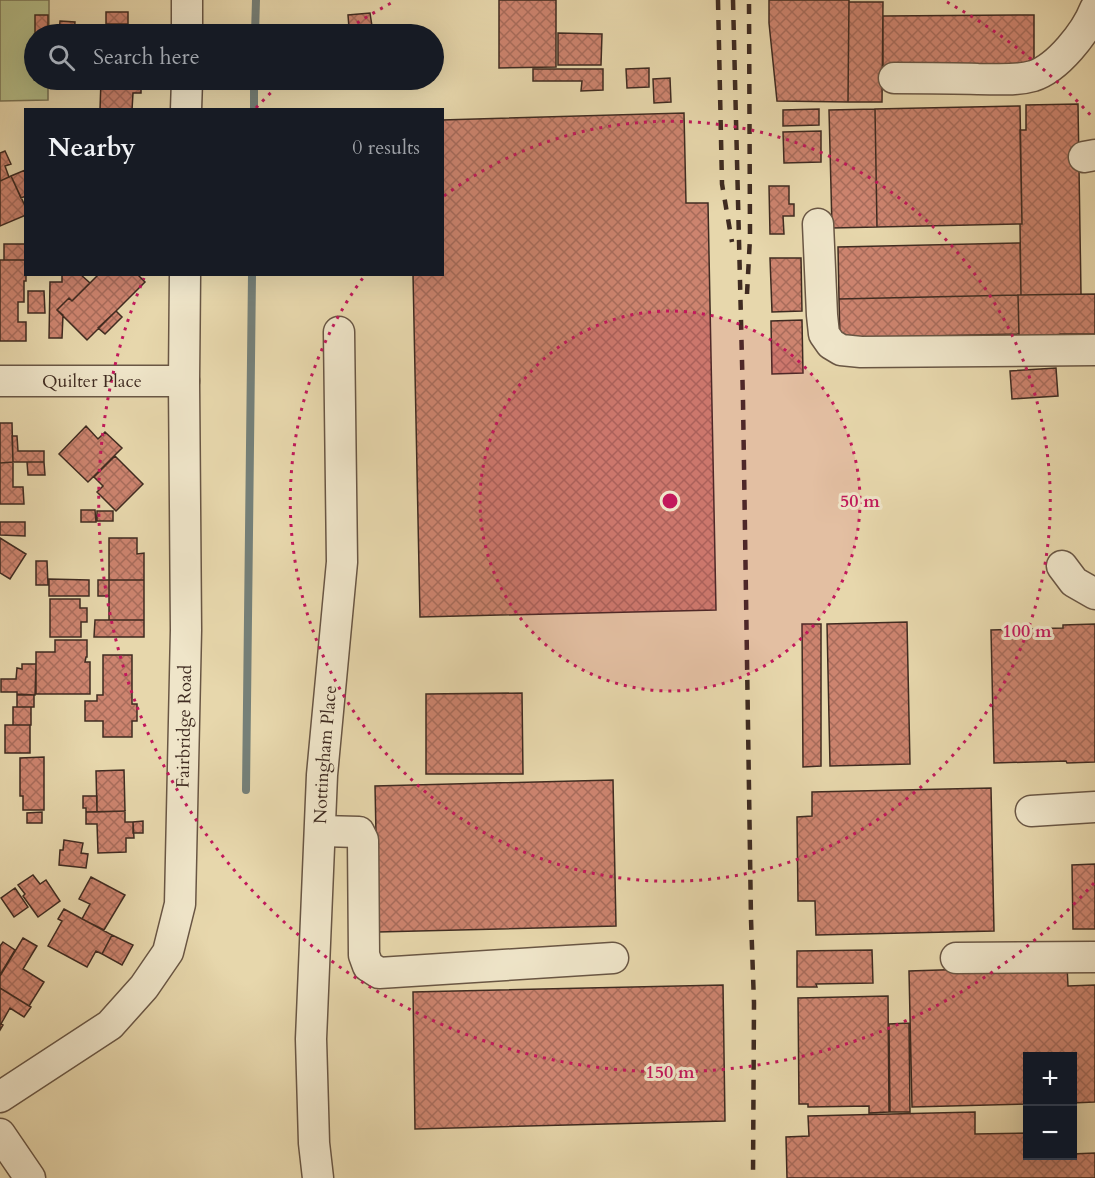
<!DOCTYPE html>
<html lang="en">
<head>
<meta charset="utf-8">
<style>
  body { margin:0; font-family:Cardo,serif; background:#20242c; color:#f1f3f6 }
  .controls { position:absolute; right:18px; bottom:18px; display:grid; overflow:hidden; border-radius:0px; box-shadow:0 6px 24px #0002 }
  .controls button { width:54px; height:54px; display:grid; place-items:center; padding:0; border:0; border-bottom:2px solid #363941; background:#171b24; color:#f1f3f6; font:30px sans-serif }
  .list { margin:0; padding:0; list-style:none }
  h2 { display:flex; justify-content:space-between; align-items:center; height:78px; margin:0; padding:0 24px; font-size:26px }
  h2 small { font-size:20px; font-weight:400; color:#9ea1a6 }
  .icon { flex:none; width:33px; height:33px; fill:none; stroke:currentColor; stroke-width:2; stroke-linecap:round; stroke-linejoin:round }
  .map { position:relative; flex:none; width:1095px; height:1178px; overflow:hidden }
  .search { position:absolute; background:#171b24; box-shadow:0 6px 24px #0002; left:24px; top:24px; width:420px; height:66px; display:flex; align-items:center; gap:15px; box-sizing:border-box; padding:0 21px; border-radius:33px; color:#9ea1a6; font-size:22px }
  .panel { position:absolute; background:#171b24; box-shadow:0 6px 24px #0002; left:24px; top:108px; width:420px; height:168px; border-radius:0px }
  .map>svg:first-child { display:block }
  .green { fill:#b5be89; stroke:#7a7455; stroke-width:1.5 }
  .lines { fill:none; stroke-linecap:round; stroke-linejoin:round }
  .stream { stroke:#758079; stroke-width:8 }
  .building { fill:url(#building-cross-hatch); stroke:#3f2b21; stroke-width:1.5 }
  .minor-casing { stroke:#695644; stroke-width:33 }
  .minor { stroke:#efe5c9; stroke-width:30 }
  .rail { stroke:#3f2b21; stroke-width:4.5; stroke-dasharray:10 10; stroke-linecap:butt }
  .ring { fill:none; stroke:#c2185b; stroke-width:3; stroke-dasharray:3 6 }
  .labels { text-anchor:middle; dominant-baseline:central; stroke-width:6; stroke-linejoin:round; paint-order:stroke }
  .street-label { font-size:18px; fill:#3f2b21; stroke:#efe5c9 }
  .centre { fill:#c2185b; stroke:#efe5c9; stroke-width:3 }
  .ring-label { font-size:18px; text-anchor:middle; font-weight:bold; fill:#c2185b; stroke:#efe5c9; stroke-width:6; stroke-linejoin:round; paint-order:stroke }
</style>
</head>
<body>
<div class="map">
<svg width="1095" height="1178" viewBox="0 0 1095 1178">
  <defs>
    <pattern id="building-cross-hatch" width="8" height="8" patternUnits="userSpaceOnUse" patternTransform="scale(1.5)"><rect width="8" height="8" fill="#cd846f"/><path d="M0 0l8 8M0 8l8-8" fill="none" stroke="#a86c5b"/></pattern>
  </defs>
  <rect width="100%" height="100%" fill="#e7d7ac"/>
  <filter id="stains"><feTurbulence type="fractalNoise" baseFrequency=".00333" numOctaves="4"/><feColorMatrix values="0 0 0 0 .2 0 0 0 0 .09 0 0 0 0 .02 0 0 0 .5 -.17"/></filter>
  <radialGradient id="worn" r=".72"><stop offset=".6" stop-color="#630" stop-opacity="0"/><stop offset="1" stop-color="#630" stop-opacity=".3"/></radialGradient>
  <path class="green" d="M0,0H49V34H34V80H48V100L0,101Z"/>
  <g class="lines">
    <path class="stream" d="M255,34L256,0
      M254,110V80
      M246,790L252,274"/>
  </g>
  <path class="building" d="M499,0H556V67L499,68Z
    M769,0H849L848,102L777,101L769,23Z
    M849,2H883L882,102H848Z
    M106,12H128V24H106Z
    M370,13L372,26L349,28L348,15Z
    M35,15H48V33H35Z
    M1034,15V68H883V16Z
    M60,21L75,22L74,34L59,32Z
    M102,29L132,30L131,31L141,32V34H102Z
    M558,33L602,34L601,65H558Z
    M649,68V87L627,88L626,69Z
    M533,69H603V90L581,91L582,81H533Z
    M670,78L671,102L654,103L653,79Z
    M101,80H141V93H133L132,110H100Z
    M1078,104L1081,294L1021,295L1020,224H1022L1020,130H1026V105Z
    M1020,106L1022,224L877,227L875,109Z
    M819,109V125L783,126V110Z
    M875,109L877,227L832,228L829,110Z
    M684,113L686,203H708L716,610L420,617L413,274H442V120Z
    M821,131V162L784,163L783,132Z
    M5,151L11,164L5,166L9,177L0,181V153Z
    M25,170L26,196L21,198L11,176Z
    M11,176L26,208V215L0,226V181Z
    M769,186H789V204H794V216H783L784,234H770Z
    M1020,243L1021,295L839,299L838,247Z
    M4,244H26V260H4Z
    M770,258H801L802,311L772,312Z
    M0,260H26V281H24V302H18V322H26V341H0Z
    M62,274H80L90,283L72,301L69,298L57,310L63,315L62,338H49L50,282H62Z
    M99,274H137L145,282L87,340L57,310L69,298L72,301Z
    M28,291H44L45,313H28Z
    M1095,294V334H1060V338L1041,339V335L1019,336L1018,295Z
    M1018,295L1019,334L840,338L839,299Z
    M116,311L122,317L105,334L98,328Z
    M802,320L803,373L772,374L771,321Z
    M1056,368L1058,396L1012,399L1010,371Z
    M0,423H12L13,462L0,463Z
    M86,426L98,439L105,432L122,448L88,482L59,454Z
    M12,436H17L18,451H44V462H13Z
    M115,456L143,484L116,511L97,492L103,486L94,477Z
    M13,462V487H23L24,504H0V463Z
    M27,462H44L45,475H28Z
    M81,510H95L96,522H81Z
    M97,511H113V521H97Z
    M0,522H25V536L0,535Z
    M0,538L26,554L10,579L0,573Z
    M109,538H137V554L144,553V580H109Z
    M36,561H47L48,585H36Z
    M49,579L89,580V596H49Z
    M98,580H109V596H98Z
    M109,580H144V620H109Z
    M50,599H80V608H87V622H81V637H50Z
    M95,620H144V637H94Z
    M907,622L910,764L830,766L827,624Z
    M802,624H821V766L803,767Z
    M1095,624V762L1067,763L1066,761L994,763L991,630L1063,628V625Z
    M55,640H87V657H86L85,662H90V694H36V652H55Z
    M103,655H132V704H137V721H132V737H103V721H85V701H97V695H103Z
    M22,664H36L35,695L17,694V692H1V679H16L17,668L22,669Z
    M522,693L523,774H426V694Z
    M17,695H34V707H17Z
    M13,707H31V725H13Z
    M5,725H30V753H5Z
    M44,757V810H23V796H20V758Z
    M124,770L125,811L97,812L96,771Z
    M613,780L616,926L378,932L375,786Z
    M991,788L994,931L816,935L815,901H798L797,817L812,816V792Z
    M83,796H97V812H86V808H83Z
    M125,811V822H133L134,838H126V852L98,853L97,824H86V812Z
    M42,812V823H27V813Z
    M143,821V833H133V822Z
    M64,840L83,843L81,853L88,854L86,868L59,865L60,850H63Z
    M1095,864V929H1073L1072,865Z
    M33,875L40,884L46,880L60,901L38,917L23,896L25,894L18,885Z
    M91,877L125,895L104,930L82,919L90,904L79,899Z
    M15,888L28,907L14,917L1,898Z
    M64,909L112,935L102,954L96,951L87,967L48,946L62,921L58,919Z
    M112,935L133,945L122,965L102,954Z
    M23,938L37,946L23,969L44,982L29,1006L0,988V976Z
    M3,942L15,950L0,975V946Z
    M872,950L873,983L816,984L817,987H797V951Z
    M1067,966L1068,986L1095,985V1102L1072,1103V1056H1028V1104L912,1107L909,971Z
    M723,985L725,1121L415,1129L413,992Z
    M0,988L31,1007L24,1017L10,1008L1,1024L3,1025L0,1030Z
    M888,996L889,1112L869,1113V1106L808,1107V1104H799L798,998Z
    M909,1023L910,1112H890L889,1024Z
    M975,1112V1134L1028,1133V1156H1072V1154L1095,1153V1178H787L786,1137L809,1136L808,1116Z"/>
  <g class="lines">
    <defs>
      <g id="minor">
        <path d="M187,34V0"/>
        <path d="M894,78C922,78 950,78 978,79C996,79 1016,81 1033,76C1058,68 1086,32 1095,9"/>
        <path d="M186,110L187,80"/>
        <path d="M1084,157L1095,155"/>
        <path d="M818,224L822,315L824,334L831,344L841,350L861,352L1095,350"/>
        <path id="s1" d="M0,381H184"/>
        <path d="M1062,566L1074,582L1095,594"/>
        <path d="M1031,811L1095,807"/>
        <path d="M321,831L359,832L363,840L364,955L368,966L379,973L613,958"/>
        <path d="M956,958L1095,957"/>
        <path id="s2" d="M0,1097L110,1025L144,987L168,952L180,904L186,630L184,381L185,274"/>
        <path d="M0,1134L30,1178"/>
        <path id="s3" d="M318,1178L314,1143L311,1039L322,775L342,562L339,332"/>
      </g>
    </defs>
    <use href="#minor" class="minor-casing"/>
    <use href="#minor" class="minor"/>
    <path class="rail" d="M718,0L722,184L732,242
      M733,0L743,401L751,919L754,1003L753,1178
      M747,294L750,238L749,0"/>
  </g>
  <circle cx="670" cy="501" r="190" fill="#c2185b" fill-opacity=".12"/>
  <g class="ring">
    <circle cx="670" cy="501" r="190"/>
    <path d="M444 196A380 380 0 1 1 365 275"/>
    <path d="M1094 883A571 571 0 0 1 144 278M256 108A571 571 0 0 1 284 80M342 33A571 571 0 0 1 393 2M947 2A571 571 0 0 1 1094 119"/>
  </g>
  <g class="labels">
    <g class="street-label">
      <text stroke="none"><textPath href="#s1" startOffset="92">Quilter Place</textPath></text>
      <text stroke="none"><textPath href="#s2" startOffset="452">Fairbridge Road</textPath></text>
      <text stroke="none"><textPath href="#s3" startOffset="424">Nottingham Place</textPath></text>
    </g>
  </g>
  <circle cx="670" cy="501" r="9" class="centre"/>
  <g class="ring-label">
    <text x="860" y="507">50 m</text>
    <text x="1027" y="637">100 m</text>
    <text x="670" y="1078">150 m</text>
  </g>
  <rect width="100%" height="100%" filter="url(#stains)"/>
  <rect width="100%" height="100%" fill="url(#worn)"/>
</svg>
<div class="controls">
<button>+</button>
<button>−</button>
</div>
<div class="search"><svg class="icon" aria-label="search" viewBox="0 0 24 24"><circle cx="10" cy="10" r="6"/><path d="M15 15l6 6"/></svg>Search here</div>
<section class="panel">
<h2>Nearby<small>0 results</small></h2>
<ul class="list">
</ul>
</section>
</div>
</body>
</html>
